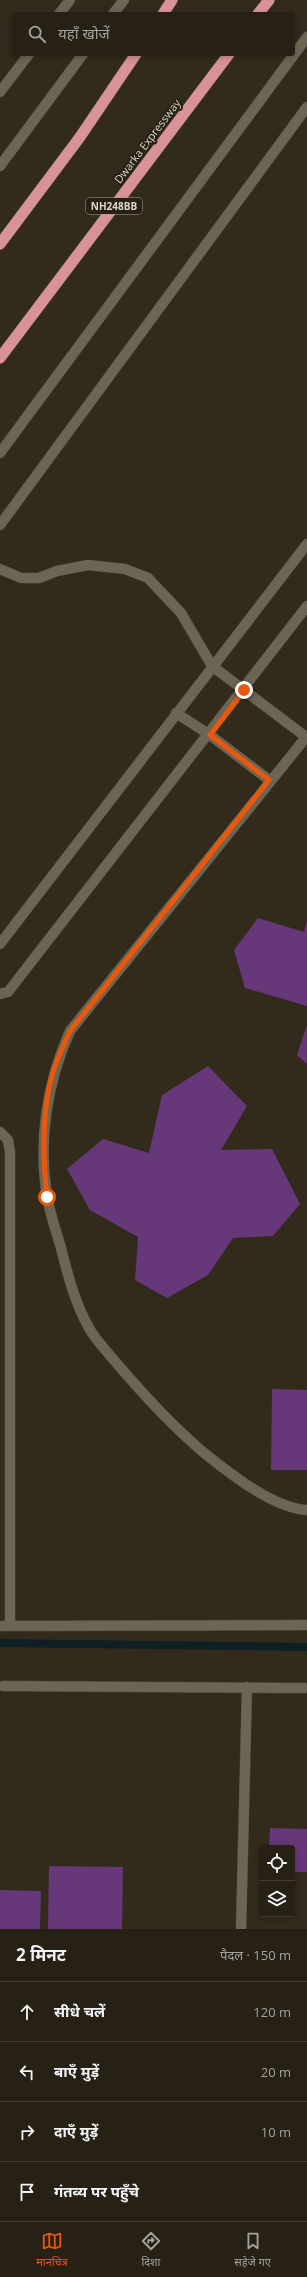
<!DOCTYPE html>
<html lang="hi">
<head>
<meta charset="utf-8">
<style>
  body { margin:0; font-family:"Open Sans","Noto Sans Devanagari",sans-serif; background:#2e281e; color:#f1f3f6 }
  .controls { position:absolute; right:12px; bottom:12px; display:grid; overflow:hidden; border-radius:4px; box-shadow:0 2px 6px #0003 }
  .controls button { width:36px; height:36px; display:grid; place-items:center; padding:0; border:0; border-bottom:1px solid #423e34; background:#262015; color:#f1f3f6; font:20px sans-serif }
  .stop { position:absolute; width:12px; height:12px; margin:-9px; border:3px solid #ea580c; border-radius:50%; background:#fff }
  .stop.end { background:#ea580c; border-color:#fff; box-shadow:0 1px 4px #0008 }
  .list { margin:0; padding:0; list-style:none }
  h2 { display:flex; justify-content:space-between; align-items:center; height:52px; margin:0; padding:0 16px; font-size:17px }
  h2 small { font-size:13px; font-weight:400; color:#a4a3a0 }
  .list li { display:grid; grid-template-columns:26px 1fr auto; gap:12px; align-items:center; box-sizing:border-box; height:60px; padding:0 16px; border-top:1px solid #423e34 }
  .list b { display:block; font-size:15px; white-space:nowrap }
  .list em { font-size:13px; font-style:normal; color:#a4a3a0 }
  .icon { flex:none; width:22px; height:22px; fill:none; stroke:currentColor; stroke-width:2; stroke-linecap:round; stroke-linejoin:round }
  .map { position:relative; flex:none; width:307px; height:1929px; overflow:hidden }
  .search { position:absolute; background:#262015; box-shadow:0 2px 6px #0003; left:12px; right:12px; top:12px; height:44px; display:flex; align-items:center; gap:10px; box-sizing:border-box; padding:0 14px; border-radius:4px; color:#a4a3a0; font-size:15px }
  .sheet { height:292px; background:#262015 }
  nav { display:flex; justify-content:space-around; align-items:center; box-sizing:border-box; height:56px; border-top:1px solid #423e34; background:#262015; font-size:11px; color:#a4a3a0 }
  nav a { display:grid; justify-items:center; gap:2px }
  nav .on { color:#ea580c }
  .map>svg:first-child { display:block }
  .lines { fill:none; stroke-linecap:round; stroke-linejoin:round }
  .stream { stroke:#0f2024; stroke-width:8 }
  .building { fill:#663779 }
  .minor-casing { stroke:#4c473a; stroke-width:11 }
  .tertiary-casing { stroke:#4c473a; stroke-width:11 }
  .secondary-casing { stroke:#4c473a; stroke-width:11 }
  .trunk-casing { stroke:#4c473a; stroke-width:12 }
  .minor { stroke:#6c6554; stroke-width:10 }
  .tertiary { stroke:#6c6554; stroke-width:10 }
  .secondary { stroke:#6c6554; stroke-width:10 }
  .trunk { stroke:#d99298; stroke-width:11 }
  .route { stroke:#ea580c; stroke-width:5 }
  .labels { text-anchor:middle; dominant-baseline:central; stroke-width:4; stroke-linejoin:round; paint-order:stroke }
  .shield { fill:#282113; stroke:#a5a095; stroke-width:1 }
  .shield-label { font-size:10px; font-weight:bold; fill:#dbd7cd }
  .street-label { font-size:11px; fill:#dbd7cd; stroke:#282113 }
</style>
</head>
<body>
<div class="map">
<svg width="307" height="1929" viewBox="0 0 307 1929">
  <rect width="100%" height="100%" fill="#322b1c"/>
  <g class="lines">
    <path class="stream" d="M0,1643L307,1647"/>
  </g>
  <path class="building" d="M258,918L304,932L307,920V1006L245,988L234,950Z
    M307,1025V1064L297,1055Z
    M208,1066L247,1106L221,1150L272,1149L300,1204L273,1236L233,1238L208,1275L167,1298L135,1280L138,1237L90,1210L67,1169L103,1139L149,1153L162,1095Z
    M272,1389L307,1390V1470H271Z
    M270,1828L307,1829V1872H292V1848H269Z
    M49,1866L123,1867L122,1929H48Z
    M0,1890L41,1891L40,1929H0Z"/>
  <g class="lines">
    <defs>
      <path id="minor" d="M0,569L21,578H39L57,571L88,565L125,569L148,578L181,613L212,666L306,737
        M176,713L210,735L269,780
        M307,736L70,1031C47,1082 38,1141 47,1196C50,1214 56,1231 61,1248C68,1276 75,1303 89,1328C95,1339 105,1349 113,1359C141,1392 170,1424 203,1452C229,1473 273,1508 307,1510
        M0,944L307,544
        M0,994L8,992L307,606
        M0,1132L8,1140L10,1152V1626
        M0,1626L307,1625
        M3,1686L307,1688
        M241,1929L247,1687"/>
      <path id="tertiary" d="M59,14L70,0
        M0,92L29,54
        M0,525L307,107"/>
      <path id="secondary" d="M113,14L124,0
        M0,166L83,54
        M0,453L307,37"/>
      <path id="trunk" d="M163,14L172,0
        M258,14L269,0
        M0,244L80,137L136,54
        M0,358L229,54"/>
    </defs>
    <use href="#minor" class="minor-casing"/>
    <use href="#tertiary" class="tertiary-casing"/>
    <use href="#secondary" class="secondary-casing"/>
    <use href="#trunk" class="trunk-casing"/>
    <use href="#minor" class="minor"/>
    <use href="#tertiary" class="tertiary"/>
    <use href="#secondary" class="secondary"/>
    <use href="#trunk" class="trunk"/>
  </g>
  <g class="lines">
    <path class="route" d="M47,1197C43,1161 42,1119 50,1083C54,1065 62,1048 70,1031L269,780L210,735L244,690"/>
  </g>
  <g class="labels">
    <rect class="shield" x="86" y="198" width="56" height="16" rx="3"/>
    <g class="shield-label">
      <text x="114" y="206">NH248BB</text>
    </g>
    <g class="street-label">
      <text transform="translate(147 141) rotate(-53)">Dwarka Expressway</text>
    </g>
  </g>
</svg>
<div class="controls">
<button><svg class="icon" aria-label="locate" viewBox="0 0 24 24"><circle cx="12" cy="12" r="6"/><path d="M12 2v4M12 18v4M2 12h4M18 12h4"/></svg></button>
<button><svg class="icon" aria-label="layers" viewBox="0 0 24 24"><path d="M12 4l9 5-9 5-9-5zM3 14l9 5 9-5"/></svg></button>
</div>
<div class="stop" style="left:47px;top:1197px"></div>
<div class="stop end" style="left:244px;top:690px"></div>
<div class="search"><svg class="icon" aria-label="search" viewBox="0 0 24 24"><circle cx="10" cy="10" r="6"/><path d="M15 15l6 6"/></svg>यहाँ खोजें</div>
</div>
<section class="sheet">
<h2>2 मिनट<small>पैदल · 150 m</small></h2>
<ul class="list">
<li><svg class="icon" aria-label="ahead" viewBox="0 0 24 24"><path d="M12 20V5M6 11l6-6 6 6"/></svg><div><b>सीधे चलें</b></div><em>120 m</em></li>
<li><svg class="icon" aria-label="left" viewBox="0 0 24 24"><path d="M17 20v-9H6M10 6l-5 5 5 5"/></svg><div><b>बाएँ मुड़ें</b></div><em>20 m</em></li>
<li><svg class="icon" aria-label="right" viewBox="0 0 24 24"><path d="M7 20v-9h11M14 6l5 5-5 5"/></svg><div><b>दाएँ मुड़ें</b></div><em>10 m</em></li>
<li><svg class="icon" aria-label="arrive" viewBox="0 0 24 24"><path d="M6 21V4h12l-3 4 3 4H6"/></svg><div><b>गंतव्य पर पहुँचे</b></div></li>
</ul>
</section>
<nav>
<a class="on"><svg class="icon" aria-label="map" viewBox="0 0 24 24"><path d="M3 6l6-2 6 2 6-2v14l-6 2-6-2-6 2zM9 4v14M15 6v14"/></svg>मानचित्र</a>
<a><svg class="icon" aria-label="directions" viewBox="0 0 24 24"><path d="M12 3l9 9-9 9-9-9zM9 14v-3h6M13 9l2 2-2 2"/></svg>दिशा</a>
<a><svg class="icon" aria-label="saved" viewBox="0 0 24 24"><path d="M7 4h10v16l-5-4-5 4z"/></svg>सहेजे गए</a>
</nav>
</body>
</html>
